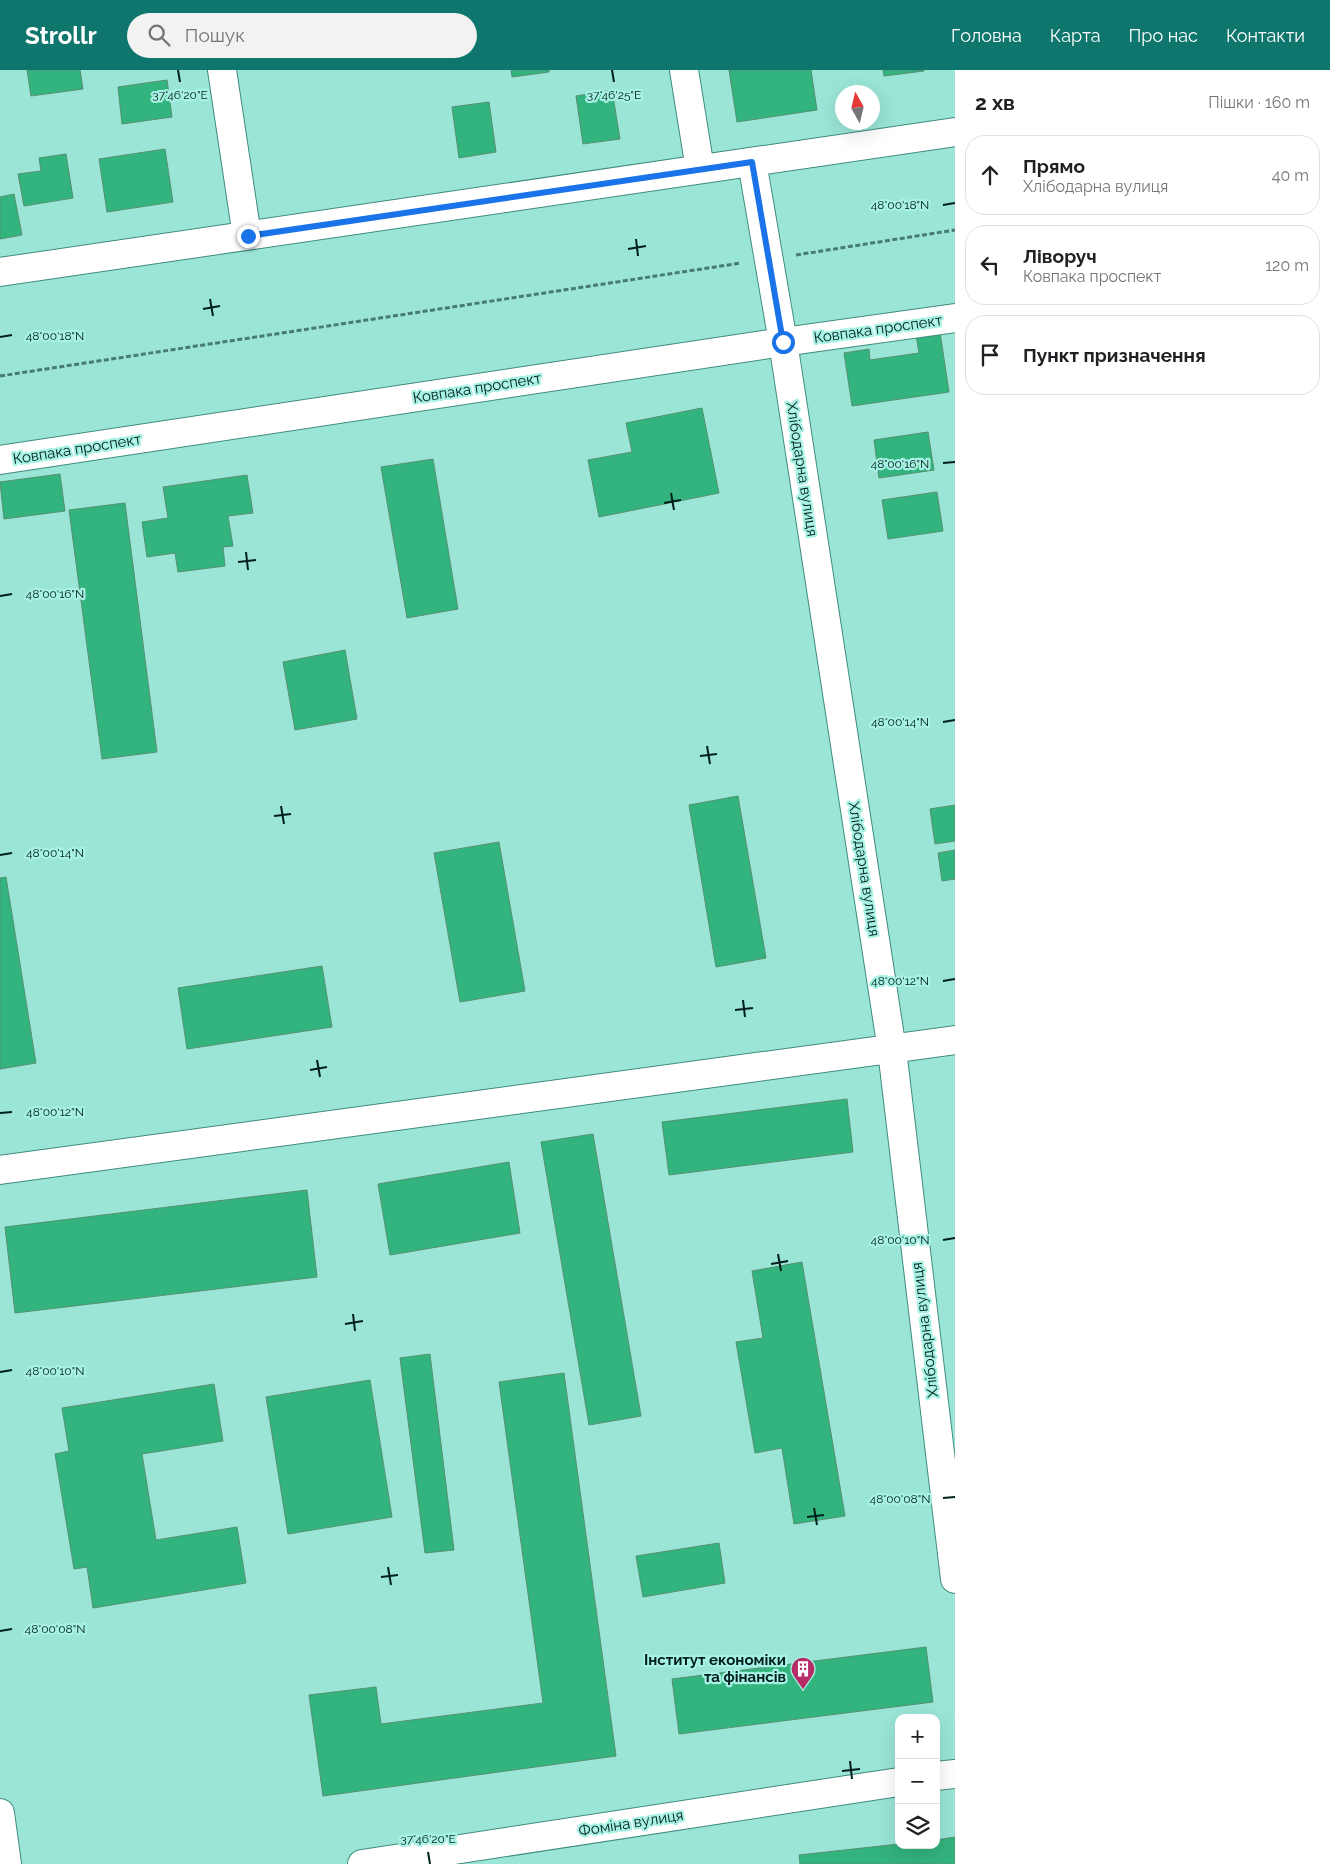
<!DOCTYPE html>
<html lang="uk">
<head>
<meta charset="utf-8">
<style>
  body { margin:0; font-family:Raleway,sans-serif; background:#f2f2f2; color:#202124 }
  .controls { position:absolute; right:15px; bottom:15px; display:grid; overflow:hidden; border-radius:10px; box-shadow:0 5px 20px #0002 }
  .controls button { width:45px; height:45px; display:grid; place-items:center; padding:0; border:0; border-bottom:1px solid #e0e0e0; background:#fff; color:#202124; font:25px sans-serif }
  .compass { position:absolute; left:835px; top:15px; width:45px; height:45px; border-radius:50%; background:#fff; box-shadow:0 5px 20px #0002; rotate:352deg }
  .stop { position:absolute; width:15px; height:15px; margin:-11px; border:4px solid #1a73e8; border-radius:50%; background:#fff }
  .stop.end { background:#1a73e8; border-color:#fff; box-shadow:0 1px 5px #0008 }
  .list { margin:0; padding:0; list-style:none }
  h2 { display:flex; justify-content:space-between; align-items:center; height:65px; margin:0; padding:0 20px; font-size:21px }
  h2 small { font-size:16px; font-weight:400; color:#757577 }
  .list li { display:grid; grid-template-columns:32px 1fr auto; gap:15px; align-items:center; box-sizing:border-box; height:80px; margin:0 10px 10px; padding:0 10px; border:1px solid #e0e0e0; border-radius:20px }
  .list b { display:block; font-size:19px; white-space:nowrap }
  .list p { margin:0; font-size:16px; white-space:nowrap; color:#757577 }
  .list em { font-size:16px; font-style:normal; color:#757577 }
  .icon { flex:none; width:28px; height:28px; fill:none; stroke:currentColor; stroke-width:2; stroke-linecap:round; stroke-linejoin:round }
  .map { position:relative; flex:none; width:955px; height:1794px; overflow:hidden }
  header { display:flex; align-items:center; gap:30px; box-sizing:border-box; height:70px; padding:0 25px; background:#0f766e; color:#fff }
  header strong { font-size:24px }
  nav { display:flex; gap:28px; margin-inline-start:auto; font-size:18px }
  .search { width:350px; height:45px; background:#f2f2f2; display:flex; align-items:center; gap:12px; box-sizing:border-box; padding:0 18px; border-radius:28px; color:#757577; font-size:19px }
  main { display:flex }
  aside { flex:1; background:#fff }
  .map>svg:first-child { display:block }
  .building { fill:#33b37d; stroke:#559072 }
  .lines { fill:none; stroke-linecap:round; stroke-linejoin:round }
  .minor-casing { stroke:#408b7e; stroke-width:30 }
  .path { stroke:#487c72; stroke-width:3; stroke-dasharray:5 2.5; stroke-linecap:butt }
  .minor { stroke:#fff; stroke-width:28 }
  .route { stroke:#1a73e8; stroke-width:6 }
  .ticks { fill:none; stroke:#001f1a; stroke-width:2 }
  .labels { text-anchor:middle; dominant-baseline:central; stroke-width:4.5; stroke-linejoin:round; paint-order:stroke }
  .street-label { font-size:15px; fill:#001f1a; stroke:#a7f2e3 }
  .poi-label { font-size:15px; font-weight:bold; fill:#001f1a; stroke:#a7f2e3; text-anchor:end }
  .ticks-label { font-size:12px; text-anchor:middle; fill:#001f1a; stroke:#a7f2e3; stroke-width:4.5; stroke-linejoin:round; paint-order:stroke }
</style>
</head>
<body>
<header>
<strong>Strollr</strong>
<div class="search"><svg class="icon" aria-label="search" viewBox="0 0 24 24"><circle cx="10" cy="10" r="6"/><path d="M15 15l6 6"/></svg>Пошук</div>
<nav><a>Головна</a><a>Карта</a><a>Про нас</a><a>Контакти</a></nav>
</header>
<main>
<div class="map">
<svg width="955" height="1794" viewBox="0 0 955 1794">
  <rect width="100%" height="100%" fill="#9ae5d6"/>
  <path class="building" d="M27,0H80L83,19L31,26Z
    M511,0H549V2L512,7Z
    M729,0H811L817,40L737,52Z
    M883,0H924V1L884,6Z
    M167,10L172,47L122,54L118,17Z
    M612,20L620,69L583,74L576,26Z
    M489,32L496,82L459,88L452,37Z
    M165,79L173,132L107,142L99,89Z
    M66,84L73,128L24,136L18,104L41,101L39,88Z
    M14,124L22,165L0,169V127Z
    M940,262L949,322L852,336L844,283L869,279L870,290L919,283L916,265Z
    M702,338L719,423L599,447L588,390L632,382L626,353Z
    M928,362L934,400L879,408L874,370Z
    M433,389L458,539L407,548L381,397Z
    M60,404L65,441L4,449L0,412Z
    M247,405L253,443L228,446L233,476L223,477L225,496L178,502L175,483L147,487L142,452L168,448L163,417Z
    M937,422L943,461L888,469L882,430Z
    M125,433L157,682L102,689L69,440Z
    M345,580L357,649L295,660L283,592Z
    M738,726L766,888L716,897L689,735Z
    M955,735V771L935,774L930,739Z
    M499,772L525,921L460,932L434,783Z
    M955,780V809L942,811L938,783Z
    M6,807L36,993L0,999V808Z
    M322,896L332,957L187,979L178,918Z
    M847,1029L853,1082L669,1105L662,1052Z
    M593,1064L641,1346L589,1355L541,1072Z
    M509,1092L520,1163L390,1185L378,1114Z
    M307,1120L317,1207L15,1243L5,1157Z
    M802,1192L845,1446L794,1454L782,1378L755,1383L736,1272L763,1268L752,1201Z
    M430,1284L454,1480L425,1483L400,1288Z
    M564,1303L616,1686L323,1726L309,1625L376,1617L381,1654L543,1633L499,1312Z
    M370,1310L392,1447L288,1464L266,1327Z
    M214,1314L223,1371L142,1384L156,1470L237,1457L246,1513L93,1538L87,1497L74,1499L55,1384L69,1381L62,1338Z
    M719,1473L725,1513L643,1527L636,1486Z
    M926,1577L933,1632L679,1664L672,1609Z
    M955,1767V1794H800L799,1785L899,1774V1775H936V1770Z"/>
  <g class="lines">
    <defs>
      <path id="minor" d="M222,0L247,166
        M684,0L700,99
        M752,92L783,272L892,980L955,1509
        M0,202L955,62
        M0,390L783,272L955,248
        M0,1100L955,970
        M936,1706L955,1704
        M0,1743L7,1794
        M362,1794L899,1712"/>
    </defs>
    <use href="#minor" class="minor-casing"/>
    <path class="path" d="M796,185L955,160
      M0,306L741,193"/>
    <use href="#minor" class="minor"/>
  </g>
  <g class="lines">
    <path class="route" d="M248,166L752,92L783,272"/>
  </g>
  <path class="ticks" d="M178,0L180,12M612,0L614,12M943,135L955,133M636,169L638,186M628,179L646,176M210,229L213,246M203,239L220,236M0,267L12,265M943,393L955,392M671,423L674,440M664,433L681,430M246,482L248,500M238,492L256,490M0,526L12,524M943,652L955,650M707,676L710,694M700,686L717,684M281,736L284,754M274,746L291,744M0,785L12,783M943,911L955,909M743,930L745,947M735,940L753,938M317,990L320,1007M310,1000L327,997M0,1043L12,1042M943,1170L955,1168M778,1184L781,1201M771,1194L788,1191M353,1244L355,1261M345,1254L363,1251M0,1302L12,1300M943,1428L955,1427M814,1438L817,1455M807,1447L824,1445M388,1497L391,1515M381,1507L398,1505M0,1561L12,1559M850,1691L852,1709M842,1701L860,1699M428,1782L430,1794"/>
  <defs>
    <symbol id="building-pin" viewBox="-11 -11 22 30"><path d="M0 17L-7.5 6A9.5 9.5 0 1 1 7.5 6Z" fill="#b72c66" stroke="#a7f2e3"/><path d="M-4-6H4V6H1V3H-1V6H-4ZM-2.5-4.3h1.7v1.8h-1.7ZM.8-4.3h1.7v1.8H.8ZM-2.5-1h1.7V.8h-1.7ZM.8-1h1.7V.8H.8Z" fill="#fff"/></symbol>
  </defs>
  <g fill-rule="evenodd">
    <use href="#building-pin" x="789" y="1585" width="28" height="38"/>
  </g>
  <g class="labels">
    <g class="street-label">
      <text transform="translate(878 259) rotate(-8)">Ковпака проспект</text>
      <text transform="translate(477 318) rotate(-9)">Ковпака проспект</text>
      <text transform="translate(77 379) rotate(-9)">Ковпака проспект</text>
      <text transform="translate(802 399) rotate(81)">Хлібодарна вулиця</text>
      <text transform="translate(864 799) rotate(81)">Хлібодарна вулиця</text>
      <text transform="translate(925 1260) rotate(-97)">Хлібодарна вулиця</text>
      <text transform="translate(631 1753) rotate(-9)">Фоміна вулиця</text>
    </g>
    <g class="poi-label">
      <text x="786" y="1590">Інститут економіки<tspan x="786" dy="17">та фінансів</tspan></text>
    </g>
  </g>
  <g class="ticks-label">
    <text x="180" y="29">37°46'20"E</text>
    <text x="614" y="29">37°46'25"E</text>
    <text x="900" y="139">48°00'18"N</text>
    <text x="55" y="270">48°00'18"N</text>
    <text x="900" y="398">48°00'16"N</text>
    <text x="55" y="528">48°00'16"N</text>
    <text x="900" y="656">48°00'14"N</text>
    <text x="55" y="787">48°00'14"N</text>
    <text x="900" y="915">48°00'12"N</text>
    <text x="55" y="1046">48°00'12"N</text>
    <text x="900" y="1174">48°00'10"N</text>
    <text x="55" y="1305">48°00'10"N</text>
    <text x="900" y="1433">48°00'08"N</text>
    <text x="55" y="1563">48°00'08"N</text>
    <text x="428" y="1773">37°46'20"E</text>
  </g>
</svg>
<div class="controls">
<button>+</button>
<button>−</button>
<button><svg class="icon" aria-label="layers" viewBox="0 0 24 24"><path d="M12 4l9 5-9 5-9-5zM3 14l9 5 9-5"/></svg></button>
</div>
<svg class="compass" viewBox="-18 -18 36 36"><path d="M0-13l5 13h-10z" fill="#e53935"/><path d="M0 13l5-13h-10z" fill="#757577"/></svg>
<div class="stop" style="left:783px;top:272px"></div>
<div class="stop end" style="left:248px;top:166px"></div>
</div>
<aside>
<h2>2 хв<small>Пішки · 160 m</small></h2>
<ul class="list">
<li><svg class="icon" aria-label="ahead" viewBox="0 0 24 24"><path d="M12 20V5M6 11l6-6 6 6"/></svg><div><b>Прямо</b><p>Хлібодарна вулиця</p></div><em>40 m</em></li>
<li><svg class="icon" aria-label="left" viewBox="0 0 24 24"><path d="M17 20v-9H6M10 6l-5 5 5 5"/></svg><div><b>Ліворуч</b><p>Ковпака проспект</p></div><em>120 m</em></li>
<li><svg class="icon" aria-label="arrive" viewBox="0 0 24 24"><path d="M6 21V4h12l-3 4 3 4H6"/></svg><div><b>Пункт призначення</b></div></li>
</ul>
</aside>
</main>
</body>
</html>
